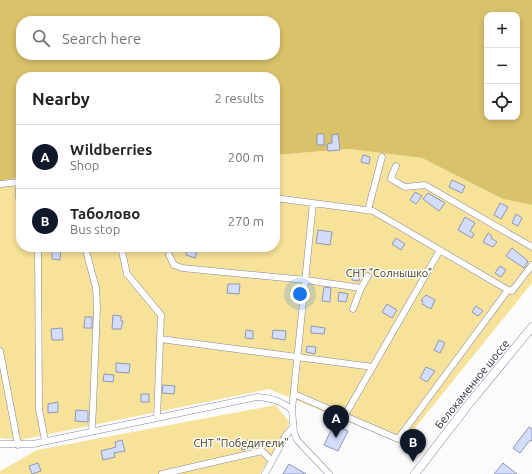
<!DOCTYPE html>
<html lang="en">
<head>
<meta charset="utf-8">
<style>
  body { margin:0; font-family:Ubuntu,sans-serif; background:#f6f6f6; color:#222 }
  .controls { position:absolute; right:12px; top:12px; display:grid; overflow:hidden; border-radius:8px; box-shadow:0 2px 6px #0003 }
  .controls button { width:36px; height:36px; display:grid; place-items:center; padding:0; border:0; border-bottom:1px solid #e0e0e0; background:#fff; color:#222; font:20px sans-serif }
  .you { position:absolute; left:300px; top:294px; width:14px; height:14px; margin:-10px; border:3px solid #fff; border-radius:50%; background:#1a73e8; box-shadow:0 0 0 6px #1a73e833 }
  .badge { display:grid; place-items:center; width:26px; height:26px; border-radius:50%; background:#111827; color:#fff; font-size:13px; font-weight:700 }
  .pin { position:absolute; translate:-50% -33px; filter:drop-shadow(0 1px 2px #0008) }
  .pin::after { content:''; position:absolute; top:21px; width:14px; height:12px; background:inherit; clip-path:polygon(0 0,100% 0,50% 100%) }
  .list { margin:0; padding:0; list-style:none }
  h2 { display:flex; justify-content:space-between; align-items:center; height:52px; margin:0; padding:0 16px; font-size:17px }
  h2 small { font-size:13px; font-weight:400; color:#767676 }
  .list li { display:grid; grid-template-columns:26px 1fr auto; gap:12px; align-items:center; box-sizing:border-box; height:64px; padding:0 16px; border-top:1px solid #e0e0e0 }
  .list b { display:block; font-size:15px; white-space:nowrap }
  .list p { margin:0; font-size:13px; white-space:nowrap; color:#767676 }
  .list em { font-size:13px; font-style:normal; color:#767676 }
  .icon { flex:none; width:22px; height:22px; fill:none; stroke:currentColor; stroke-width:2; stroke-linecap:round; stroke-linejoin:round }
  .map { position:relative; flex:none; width:532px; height:474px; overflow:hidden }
  .search { position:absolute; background:#fff; box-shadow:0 2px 6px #0003; left:16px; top:16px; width:264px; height:44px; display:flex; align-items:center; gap:10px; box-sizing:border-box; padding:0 14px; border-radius:16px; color:#767676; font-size:15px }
  .panel { position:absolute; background:#fff; box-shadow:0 2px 6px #0003; left:16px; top:72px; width:264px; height:180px; border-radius:16px }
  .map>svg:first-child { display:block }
  .green { fill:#f7e29a }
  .forest { fill:#dac26b; fill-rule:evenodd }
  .building { fill:#d3dcfb; stroke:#8e97b3 }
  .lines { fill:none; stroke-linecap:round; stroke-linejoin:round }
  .minor-casing { stroke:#8088a4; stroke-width:7 }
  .major-casing { stroke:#8088a4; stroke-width:9 }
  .minor { stroke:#fff; stroke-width:6 }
  .major { stroke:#fff; stroke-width:8 }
  .labels { text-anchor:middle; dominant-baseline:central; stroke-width:3; stroke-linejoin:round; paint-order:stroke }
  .park-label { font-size:11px; fill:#463c16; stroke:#fbfbfb }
  .street-label { font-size:11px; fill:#2a2e39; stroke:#fbfbfb }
</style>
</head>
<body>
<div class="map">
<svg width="532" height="474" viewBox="0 0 532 474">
  <rect width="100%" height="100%" fill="#fbfbfb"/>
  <path class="green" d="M349,149L422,158L503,199L532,205V283L402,444L269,389L20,440L0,438V181L21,177V247H275V155Z
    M276,405L290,423L260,474H0V471L37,450Z"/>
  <path class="forest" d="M0,0H532V205L503,199L422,158L349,149L275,155V77H21V177L0,181ZM487,15H517V117H487ZM21,21H275V55H21Z"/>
  <path class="building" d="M317,134H324V145H317Z
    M338,134L340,150L328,151L327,144L332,143V135Z
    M363,155L370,157L369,164L361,162Z
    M452,180L465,186L462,193L449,187Z
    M16,187H21V199H16Z
    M415,192L422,196L416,204L410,200Z
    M428,193L445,203L439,211L423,199Z
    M500,203L508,207L501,219L494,215Z
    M516,214L522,218L518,226L512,223Z
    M465,217L475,223L470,231L474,234L472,238L458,230Z
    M318,230L332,232L330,245L316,243Z
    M488,233L492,236L491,238L497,242L493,247L483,242Z
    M396,238L405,244L401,250L392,244Z
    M188,247L198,248L195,258L186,255Z
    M52,248H61L60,260L52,259Z
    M512,248L528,261L524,268L506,256Z
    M500,266L506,270L501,277L495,273Z
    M354,269L361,270L359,281L352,280Z
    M228,284H240L239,294L227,293Z
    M324,287L331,288L330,302L322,301Z
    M339,292L348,294L346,302L338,301Z
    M426,295L435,300L431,309L422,304L423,301L421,300Z
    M387,304L397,310L392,318L382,312Z
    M476,306L483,311L478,316L472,312Z
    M113,315L121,316V321H123L121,329H112Z
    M85,317H92V328H84Z
    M311,326L325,328L324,334L311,333Z
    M62,328L63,340H52L51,329Z
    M246,330L253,331V339L245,338Z
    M273,330L286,331L285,340L272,338Z
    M439,340L445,343L440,353L434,350Z
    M307,346L316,347L315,354L306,352Z
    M116,363L130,364L129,373L116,372Z
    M426,367L435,371L427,382L420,378Z
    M104,374L114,375L113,382L103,381Z
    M163,385L175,386L174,394L162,393Z
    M141,394H149V402H141Z
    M58,402V412L48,413V404Z
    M76,410L88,411V422L75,421Z
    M334,424L348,431L338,451L324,445Z
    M529,427L532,429V441L530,440L520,453L513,448Z
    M122,440L125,451L114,453L115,457L103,460L101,451L116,447L115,442Z
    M248,440L249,448L242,450L240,442Z
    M38,463L41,471L32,474L29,466Z
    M503,463L517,474H494Z
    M289,464L306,474H283Z"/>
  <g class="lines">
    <defs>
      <path id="minor" d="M396,166L392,175L391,179L405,187L425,185L532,247
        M0,184L21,182
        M275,198L373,211L508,290L398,439L294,394
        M368,210L382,157
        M38,247L39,409L45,441
        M85,247L96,288L97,308L92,431
        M121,247L127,274L161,315L157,418
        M169,255L174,265L182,268L306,280L361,288
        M508,290L512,291L532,265
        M353,309L361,288L368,276
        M160,339L373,367
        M0,351L18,445
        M292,410L313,203
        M345,415L440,250
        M0,444H33L257,397C272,398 281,401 292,410L294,432L297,440L329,474
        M162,474L262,451L272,461
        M265,474L286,435L293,427"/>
      <path id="major" d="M415,474L468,405L532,327"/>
    </defs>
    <use href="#minor" class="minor-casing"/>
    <use href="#major" class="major-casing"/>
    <use href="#minor" class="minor"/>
    <use href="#major" class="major"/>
  </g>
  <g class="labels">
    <g class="park-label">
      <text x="389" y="273">СНТ "Солнышко"</text>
      <text x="241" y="443">СНТ "Победители"</text>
    </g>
    <g class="street-label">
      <text transform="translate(472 384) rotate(-51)">Белокаменное шоссе</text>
    </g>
  </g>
</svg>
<div class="controls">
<button>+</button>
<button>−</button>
<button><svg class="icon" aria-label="locate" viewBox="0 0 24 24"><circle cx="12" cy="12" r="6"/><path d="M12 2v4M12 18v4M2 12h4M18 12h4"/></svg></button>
</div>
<div class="you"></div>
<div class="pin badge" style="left:336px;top:438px">A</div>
<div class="pin badge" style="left:413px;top:462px">B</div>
<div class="search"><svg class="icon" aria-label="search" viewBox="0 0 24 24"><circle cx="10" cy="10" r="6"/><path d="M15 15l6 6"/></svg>Search here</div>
<section class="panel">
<h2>Nearby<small>2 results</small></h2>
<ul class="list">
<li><span class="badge">A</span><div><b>Wildberries</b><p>Shop</p></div><em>200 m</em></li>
<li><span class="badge">B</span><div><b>Таболово</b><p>Bus stop</p></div><em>270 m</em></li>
</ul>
</section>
</div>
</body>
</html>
